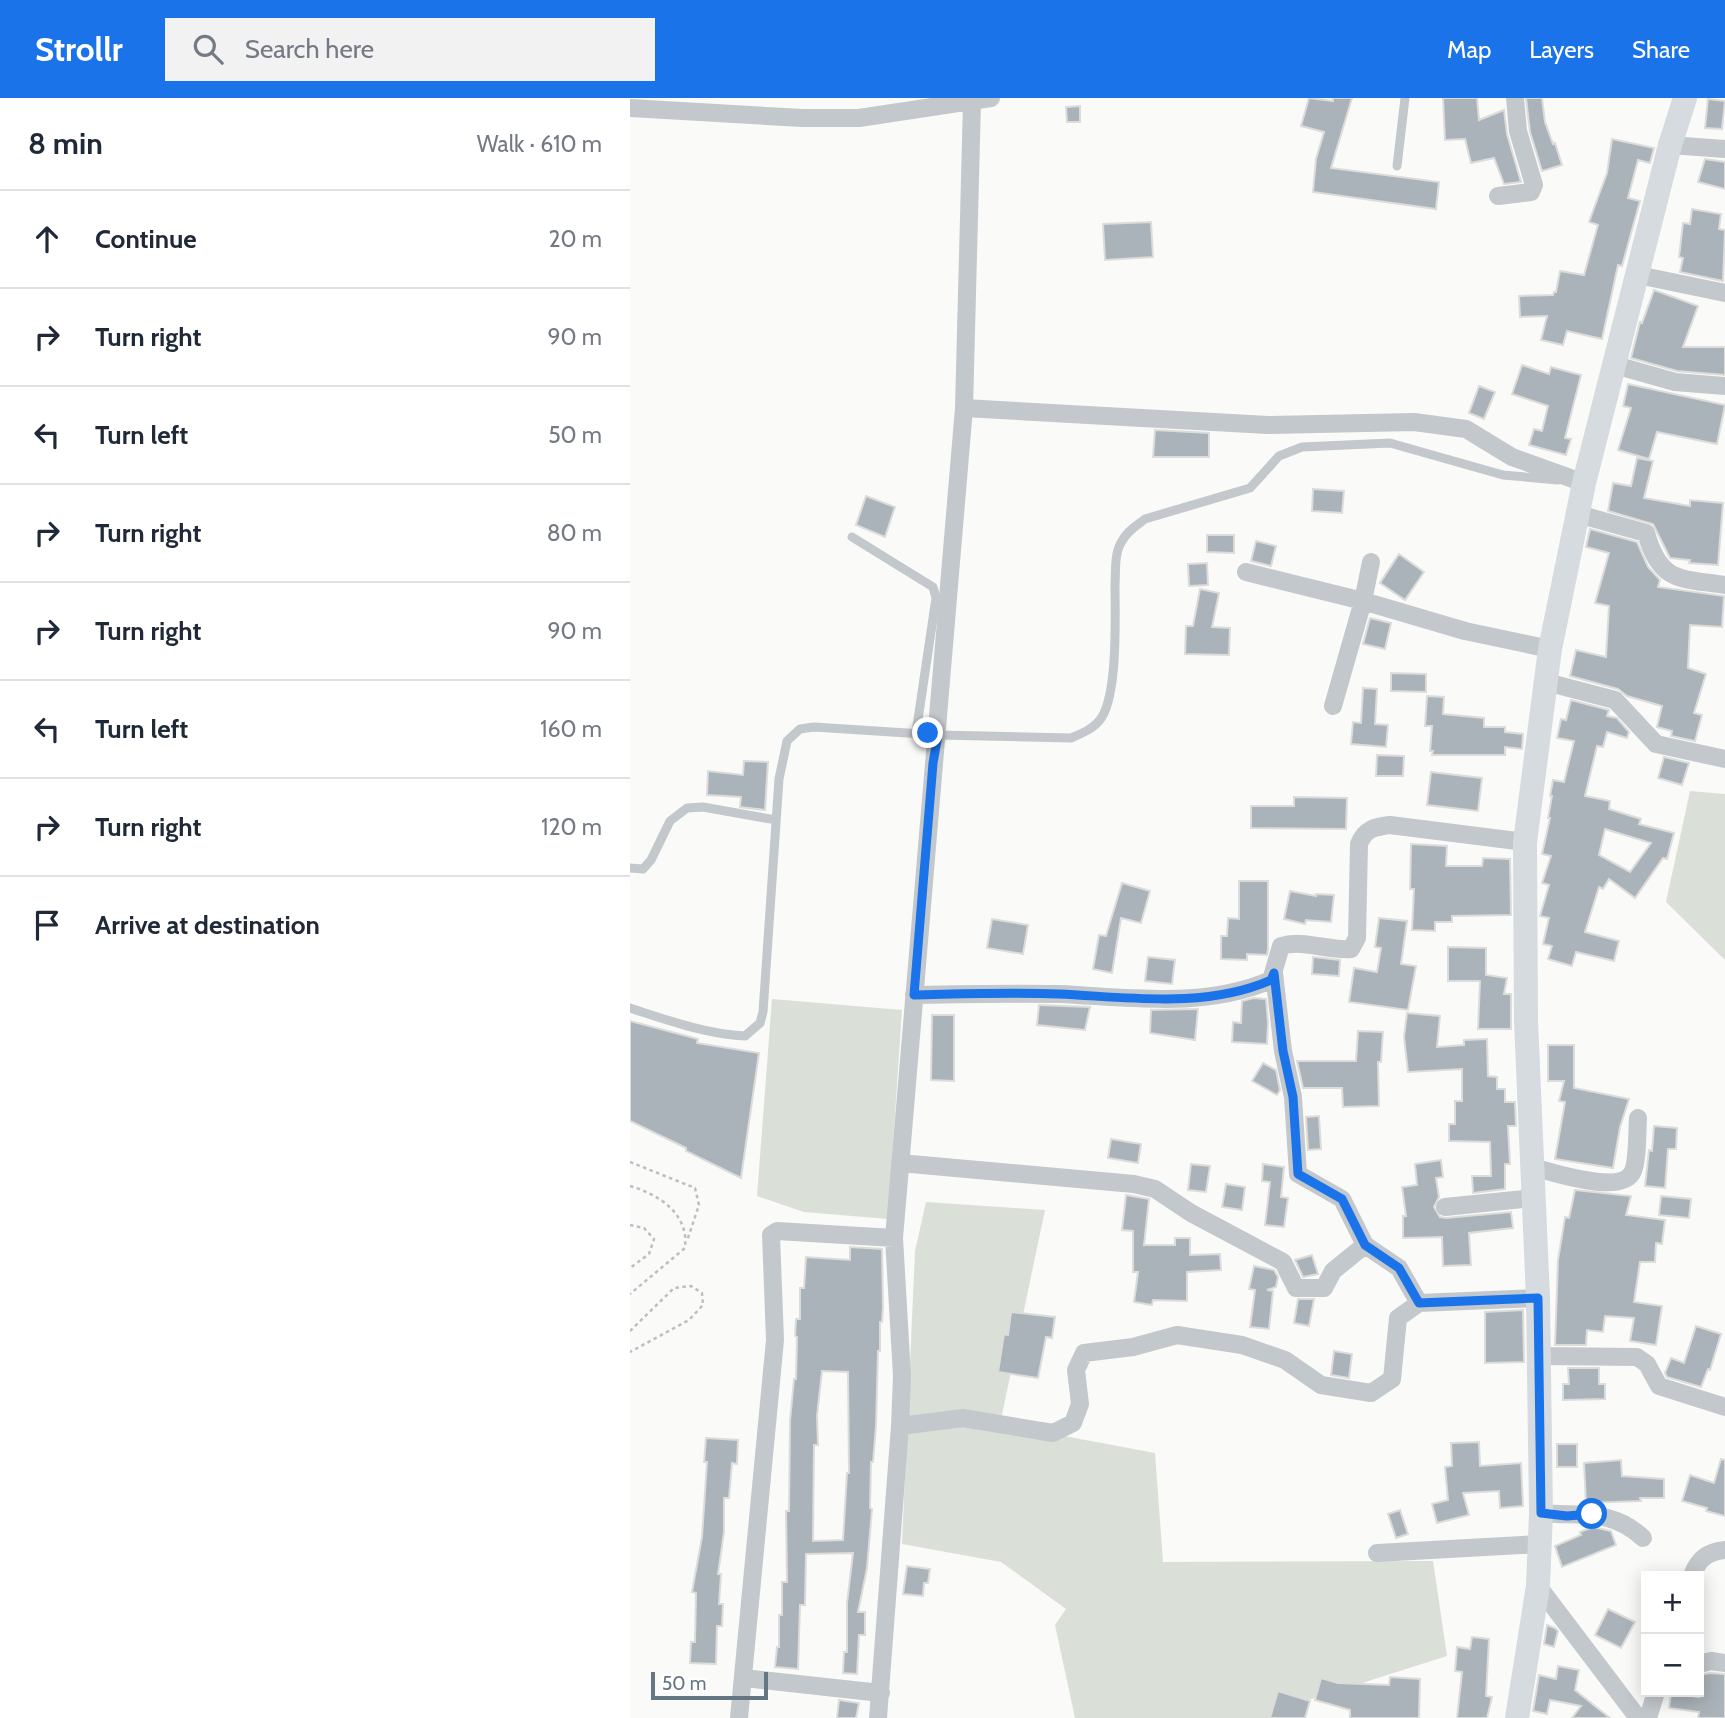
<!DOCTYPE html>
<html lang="en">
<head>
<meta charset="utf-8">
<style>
  body { margin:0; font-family:Cabin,sans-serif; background:#f2f2f3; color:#1f2937 }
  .controls { position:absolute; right:21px; bottom:21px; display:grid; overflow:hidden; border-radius:0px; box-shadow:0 4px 18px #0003 }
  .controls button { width:63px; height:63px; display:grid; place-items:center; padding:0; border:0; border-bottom:2px solid #e0e1e3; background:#fff; color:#1f2937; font:35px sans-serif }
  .scale { position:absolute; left:21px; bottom:18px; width:117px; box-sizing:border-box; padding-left:7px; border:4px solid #657683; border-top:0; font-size:19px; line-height:24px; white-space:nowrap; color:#657683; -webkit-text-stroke:5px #fff; paint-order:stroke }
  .stop { position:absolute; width:21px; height:21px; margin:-16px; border:5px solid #1a73e8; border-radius:50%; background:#fff }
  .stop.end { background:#1a73e8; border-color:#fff; box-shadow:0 2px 7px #0008 }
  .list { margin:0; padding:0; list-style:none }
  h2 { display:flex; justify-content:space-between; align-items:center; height:91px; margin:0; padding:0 28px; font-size:30px }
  h2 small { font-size:23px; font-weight:400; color:#747a83 }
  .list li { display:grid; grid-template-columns:46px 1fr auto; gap:21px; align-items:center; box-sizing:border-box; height:98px; padding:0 28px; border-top:2px solid #e0e1e3 }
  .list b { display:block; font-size:26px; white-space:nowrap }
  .list em { font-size:23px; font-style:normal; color:#747a83 }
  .icon { flex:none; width:38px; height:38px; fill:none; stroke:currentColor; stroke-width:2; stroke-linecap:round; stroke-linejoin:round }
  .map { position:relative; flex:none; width:1095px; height:1620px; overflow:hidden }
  header { display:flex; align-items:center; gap:42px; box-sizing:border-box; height:98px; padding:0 35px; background:#1a73e8; color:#fff }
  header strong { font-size:33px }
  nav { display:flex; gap:38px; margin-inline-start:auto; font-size:24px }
  .search { width:490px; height:63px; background:#f2f2f3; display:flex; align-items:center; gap:18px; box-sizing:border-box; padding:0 24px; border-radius:0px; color:#747a83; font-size:26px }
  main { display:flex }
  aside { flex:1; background:#fff }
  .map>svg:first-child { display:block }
  .green { fill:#dadfd7 }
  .building { fill:#aab3b9; stroke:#dcdcda; stroke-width:2; fill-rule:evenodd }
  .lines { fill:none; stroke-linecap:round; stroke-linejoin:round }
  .path { stroke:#bbbfc2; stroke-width:2.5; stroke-dasharray:3.5 3.5; stroke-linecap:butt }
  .service { stroke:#c3c8cc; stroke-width:9 }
  .minor { stroke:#c3c8cc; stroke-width:18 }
  .secondary { stroke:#d6dbdf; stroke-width:24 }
  .route { stroke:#1a73e8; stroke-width:9 }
</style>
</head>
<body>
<header>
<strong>Strollr</strong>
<div class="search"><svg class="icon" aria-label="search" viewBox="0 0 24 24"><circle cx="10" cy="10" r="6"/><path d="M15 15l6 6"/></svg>Search here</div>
<nav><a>Map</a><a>Layers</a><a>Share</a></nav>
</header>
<main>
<aside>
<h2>8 min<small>Walk · 610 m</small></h2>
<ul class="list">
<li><svg class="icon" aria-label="ahead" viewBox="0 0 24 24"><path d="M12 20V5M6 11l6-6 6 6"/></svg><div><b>Continue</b></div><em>20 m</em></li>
<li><svg class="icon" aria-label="right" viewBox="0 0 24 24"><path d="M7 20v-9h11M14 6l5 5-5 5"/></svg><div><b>Turn right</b></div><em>90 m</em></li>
<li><svg class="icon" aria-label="left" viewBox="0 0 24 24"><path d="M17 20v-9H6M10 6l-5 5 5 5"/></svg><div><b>Turn left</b></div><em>50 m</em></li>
<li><svg class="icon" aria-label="right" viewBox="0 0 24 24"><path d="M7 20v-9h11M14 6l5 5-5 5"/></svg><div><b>Turn right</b></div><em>80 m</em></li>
<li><svg class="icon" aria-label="right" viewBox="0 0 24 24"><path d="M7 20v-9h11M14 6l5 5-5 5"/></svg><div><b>Turn right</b></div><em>90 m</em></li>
<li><svg class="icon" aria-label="left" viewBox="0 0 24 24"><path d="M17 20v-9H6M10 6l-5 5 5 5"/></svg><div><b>Turn left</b></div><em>160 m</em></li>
<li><svg class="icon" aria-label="right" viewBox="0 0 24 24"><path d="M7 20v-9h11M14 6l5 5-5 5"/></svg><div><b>Turn right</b></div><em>120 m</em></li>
<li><svg class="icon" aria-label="arrive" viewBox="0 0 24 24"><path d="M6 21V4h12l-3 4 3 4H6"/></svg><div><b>Arrive at destination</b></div></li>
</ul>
</aside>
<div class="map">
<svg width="1095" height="1620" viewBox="0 0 1095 1620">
  <rect width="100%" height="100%" fill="#fafaf8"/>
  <path class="green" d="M1060,693L1095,696V862L1036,804Z
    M142,901L272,912L258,1121L174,1114L127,1098Z
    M296,1104L415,1112L370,1326L525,1355L533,1464L803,1463L817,1558L644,1613L645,1620H445L425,1527L436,1511L371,1464L272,1446L285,1153Z"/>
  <path class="building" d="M679,0L703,3V0H722L701,70L809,84L806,111L683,94L686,61L694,34L671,28Z
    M813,0H847L849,22L874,12L877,36L891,84L874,86L864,60L841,65L835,41L815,42Z
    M912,0L915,24L923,46L925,45L932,67L912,73L900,34L896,0Z
    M1078,1L1095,3L1092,31L1075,30Z
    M450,8V24H437L436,9Z
    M982,41L1024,50L1020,65L1008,62L998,100L1010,103L992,168L988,167L972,241L937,233L933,247L911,242L917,218L890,219L889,198L923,197L924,194H926L930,173L954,177L968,127L959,124L977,75Z
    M1075,61L1095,64V91L1068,84Z
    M1062,111L1091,116L1089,131L1095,132L1093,183L1050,174L1053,160L1049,159L1053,125L1060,126Z
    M521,124L523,159L475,162L473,126Z
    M1024,192L1068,208L1053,249H1095V277L1047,273L1001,260L1010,224L1012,225Z
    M892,267L919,276L921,269L951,277L935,340L941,341L936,357L899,347L904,331L912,333L918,308L882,296Z
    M998,286L1095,307L1087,346L1027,334L1019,361L988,352L1001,310L993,308Z
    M849,288L865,294L854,321L839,315Z
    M525,332L579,335V359H523Z
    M1007,360L1023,363L1014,400L1060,408V402L1093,405L1088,467L1059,465L1060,462L1040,460L1023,426L978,413L983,385L1001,388Z
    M683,391L714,393L712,415L682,413Z
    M236,398L265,409L255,439L226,427Z
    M960,431L1007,444L1018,469L1030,482L1028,489L1094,498L1092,529L1060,527L1058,570L1076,576L1064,615L1072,617L1065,643L1041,638L1042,633L1027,629L1032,608L997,598L988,591L940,578L946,552L976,559L979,508L965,505L979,455L956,449Z
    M577,437H604V455L577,454Z
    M626,443L646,448L641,468L621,463Z
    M769,456L794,474L775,502L750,485Z
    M577,465L578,487L559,488L558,466Z
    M570,491L589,495L582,529L600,530L599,557L555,556L556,528H563Z
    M740,520L761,525L755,551L733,546Z
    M761,575L796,576V594L761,593Z
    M733,590L747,591L745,626L758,627L756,649L721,646L723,624L731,625Z
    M797,598L814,599L813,616L854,620V629H875V634L893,636L892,651L875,649V657H802L803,653H800L802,628H795Z
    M941,602L979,612L977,618L987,620L999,634L997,640L977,634L973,649L967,648L955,698L980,703L979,711L1011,721L1009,726L1044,735L1037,761L1033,760L1005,800L979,781L973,791L969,789L955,834L989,843L984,863L946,854L942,868L918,861L922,848L913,846L919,820L910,818L919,787L912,785L921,758L912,756L920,720H918L922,698H920L923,682L934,684L944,643L927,640L931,621L936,622ZM975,731L1021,745L1000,774L969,757Z
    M747,657L774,658L773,678H746Z
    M1034,659L1059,665L1052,687L1028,680Z
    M114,663L138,664L135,712L110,709L111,699L77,697L78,673L113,677Z
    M801,674L852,680L848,713L797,707Z
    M664,699L717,700L716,731L621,730V708H664Z
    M781,746L817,748L816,768H852L853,760L880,761L881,817L822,818V824H805V833L782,832L784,791H780Z
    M609,783H638V851L637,857L617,856V862L591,861V838H597L598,820L609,821Z
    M492,785L520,793L511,825L491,820L482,875L463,871L469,837L476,838Z
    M660,793L686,798V796L704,797L701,824L676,822L675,826L654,821Z
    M749,820L777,823L771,866L786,868L778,912L719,904L724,870L747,874L751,850L745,849Z
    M362,821L398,827L393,856L357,850Z
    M818,849L856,850V877L877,880L874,896H881V931H848L850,883H818Z
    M518,859L545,862L542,886L515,883Z
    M683,859L710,862L709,878L682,876Z
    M624,900L636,901L638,924L637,946L602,944L603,924L611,925L612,903Z
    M409,907L460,909L455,932L407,927Z
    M568,911L565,942L520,935L521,912Z
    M777,915L810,918L807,949L834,947V942L857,941L858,978L867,979V991H875V1004H885L886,1028H878L880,1066H875V1091L843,1095L842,1078H861L860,1044L819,1043V1026H825V1003H832V971L778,974L774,939Z
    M302,917H324V983L301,982Z
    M0,923L68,941L67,945L129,955L111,1080L56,1053V1050L0,1023Z
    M728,933L753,934L751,964H748L749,1008L713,1009L712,990H673L667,963H726Z
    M918,947H944V990L999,1001L990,1029L983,1070L925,1061L935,1004L929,1003L934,983H918Z
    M633,965L646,972L650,992L647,997L622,983Z
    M689,1018L691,1051L678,1052L676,1019Z
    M1024,1028L1047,1030L1046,1051H1038L1035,1090L1015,1088L1019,1052L1022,1053Z
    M481,1041L511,1046L508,1065L478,1060Z
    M811,1062L813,1079L806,1080L809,1099L804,1109L810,1119L816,1120L881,1114L883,1130L839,1135L841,1167L813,1168L812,1139L773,1140V1118H776L772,1089L787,1087L785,1066Z
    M561,1066L580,1068L576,1094L558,1092Z
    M633,1066L654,1069L651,1099L658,1100L654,1129L635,1127L640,1084L632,1083Z
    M596,1086L615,1089L612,1112L592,1109Z
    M945,1092L1001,1098L996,1117L1035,1122L1032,1146L1026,1145L1025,1164H1010L1004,1204L1032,1208L1026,1247L1000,1243L1004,1220L975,1218L973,1234L957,1232L956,1247H925L928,1162L935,1119L939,1120Z
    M496,1097L519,1101L514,1147H545V1140H560V1157L590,1156L591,1172L557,1174V1203L523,1202L522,1207L504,1204L508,1174H503V1133L492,1132Z
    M1031,1098L1061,1101L1059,1120L1029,1117Z
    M220,1149L252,1151L253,1209L252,1224H250V1253H248L246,1328L243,1364H241L240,1410L242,1411L237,1470L228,1514H235V1537H229L227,1576L213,1575L214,1554H217V1505L223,1455L176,1456L175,1507H170L168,1571L145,1569L147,1549H149V1517H152V1484H157L156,1413H159L160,1323L164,1281H166L167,1239L165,1238L166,1221H170V1190H174L176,1159L220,1162ZM192,1273L218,1274L219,1375H217L213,1442L183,1443L184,1347H188L187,1318Z
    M682,1157L688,1176L673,1179L665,1162Z
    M624,1168L644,1172L648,1179L646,1189L637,1192L643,1193L639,1231L620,1229L625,1192L619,1191Z
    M668,1201H684L679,1228L664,1225Z
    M893,1212L894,1264L855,1265V1214Z
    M381,1214L425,1219L422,1240L416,1239L408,1280L368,1274L374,1236L378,1237Z
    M1066,1228L1091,1236L1080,1272L1078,1271L1071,1289L1037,1279L1035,1275L1041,1260L1054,1265Z
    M704,1253L722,1256L719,1280L701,1277Z
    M938,1270H969V1286H975V1301L933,1302V1286H939Z
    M76,1340L108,1342L107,1366L102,1365L99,1400H94V1434L88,1476H91L89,1506H93L92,1528H87L86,1566L60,1565L61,1544H65L66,1495L62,1494L72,1439L77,1364H74Z
    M849,1344L850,1368L891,1365L893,1408L870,1410L869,1393L833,1395L839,1417L807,1425L802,1406L818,1402L815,1369L822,1368L821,1345Z
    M927,1346H947V1369H927Z
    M1091,1361L1095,1362V1418L1076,1413L1077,1410L1052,1403L1060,1377L1084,1385Z
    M991,1362L992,1378L1034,1381V1400H1010L1011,1403L956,1405L954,1365Z
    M770,1412L778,1436L766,1440L758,1416Z
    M963,1429L981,1433L986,1447L932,1469L925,1448L951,1437L950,1434Z
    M277,1468L300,1471L298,1485H294L293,1498L273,1496Z
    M978,1511L1005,1524L991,1550L965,1537Z
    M917,1527L925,1530L928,1533L924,1549L914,1546Z
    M842,1539L859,1541L856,1598L862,1599L857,1620H827L832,1574L825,1573L827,1549L840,1551Z
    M928,1568L949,1572L945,1592L980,1620H942L951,1608L920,1602L917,1616L903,1613L909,1577L926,1581Z
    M1080,1575L1095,1576V1620H1068L1069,1614L1039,1610L1041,1595L1069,1599V1577Z
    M760,1579L790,1581L789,1620H720V1612L685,1602L691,1580L708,1585L759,1587Z
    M648,1593L680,1603L675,1620H640Z
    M209,1602L229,1605L226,1620H207Z"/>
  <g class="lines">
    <path class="path" d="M0,1064L65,1090L69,1107L57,1143
      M0,1088C30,1097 59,1116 55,1150L0,1196
      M0,1127L14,1130L24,1141L19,1156L0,1170
      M0,1233L44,1190L61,1188L72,1195L73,1207L59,1222L0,1254"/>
    <path class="service" d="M767,68L775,0
      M222,439L303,489L306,500L286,635
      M0,770L13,771L21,762L40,723L57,710L73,709L146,722
      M0,910C37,922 76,936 115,938L130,925L133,914L149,681L157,643L170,631L184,629L308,637L441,640C453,635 465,630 472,619C488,592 485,518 485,486C486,472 484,455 492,443C497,433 506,428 515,421L620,390L649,358L672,349L760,345L873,377L928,382"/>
    <path class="minor" d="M0,10L172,20H229L361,0
      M1040,47L1095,51
      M868,98L901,94L904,87L888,33L885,0
      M1008,177L1095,195
      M985,267L1045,284L1095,288
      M334,310L638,327L784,324L836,331L882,359L954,385
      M948,416L1016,435C1030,485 1050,480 1095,487
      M616,474L733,503L835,533L920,551
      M916,584L985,602L1026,646L1095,661
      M703,608L733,503L741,464
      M644,875L653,953L663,999L668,1076L712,1101L735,1147L769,1170L789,1205
      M284,897C332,896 381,895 429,896C498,899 575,911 641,882L651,848C673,841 698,853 721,851L727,840L729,746C735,731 744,729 760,727L895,744
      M270,1065L504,1086L525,1091L561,1115L653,1164L666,1190H694L703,1173L735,1147
      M902,1069C923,1074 989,1097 1002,1075C1008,1065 1007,1033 1008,1020
      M815,1109L903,1100
      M910,1258L1007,1259L1017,1266L1029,1288L1095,1309
      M270,1328L333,1320L423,1335L443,1325L450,1306L446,1272L454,1255L503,1249L547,1237L612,1247L655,1262L691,1287L741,1295L762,1281L768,1220L789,1205L908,1200
      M911,1415C950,1419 982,1410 1013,1440
      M747,1455L910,1446
      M1062,1478C1068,1461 1077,1454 1095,1452
      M908,1488L1008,1620
      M1069,1566L1081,1563L1095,1565
      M114,1580L251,1595
      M109,1620L145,1242L141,1137L147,1133L264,1140
      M248,1620L270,1328L272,1278L264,1140L334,310L342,4
      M1018,1620L1026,1594"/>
    <path class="secondary" d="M887,1620L908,1488L911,1415L908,1200L896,923L895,744L920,551L954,385L1040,47L1055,0"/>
  </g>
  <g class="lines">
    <path class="route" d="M298,635L308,637L303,665L284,897C332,896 381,894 429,896C498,899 575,911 641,882L644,875L653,953L663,999L668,1076L712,1101L735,1147L769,1170L789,1205L908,1200L911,1415L937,1418L962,1416"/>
  </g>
</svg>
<div class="controls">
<button>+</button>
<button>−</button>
</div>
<div class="scale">50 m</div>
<div class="stop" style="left:962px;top:1416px"></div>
<div class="stop end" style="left:298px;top:635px"></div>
</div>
</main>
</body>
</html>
